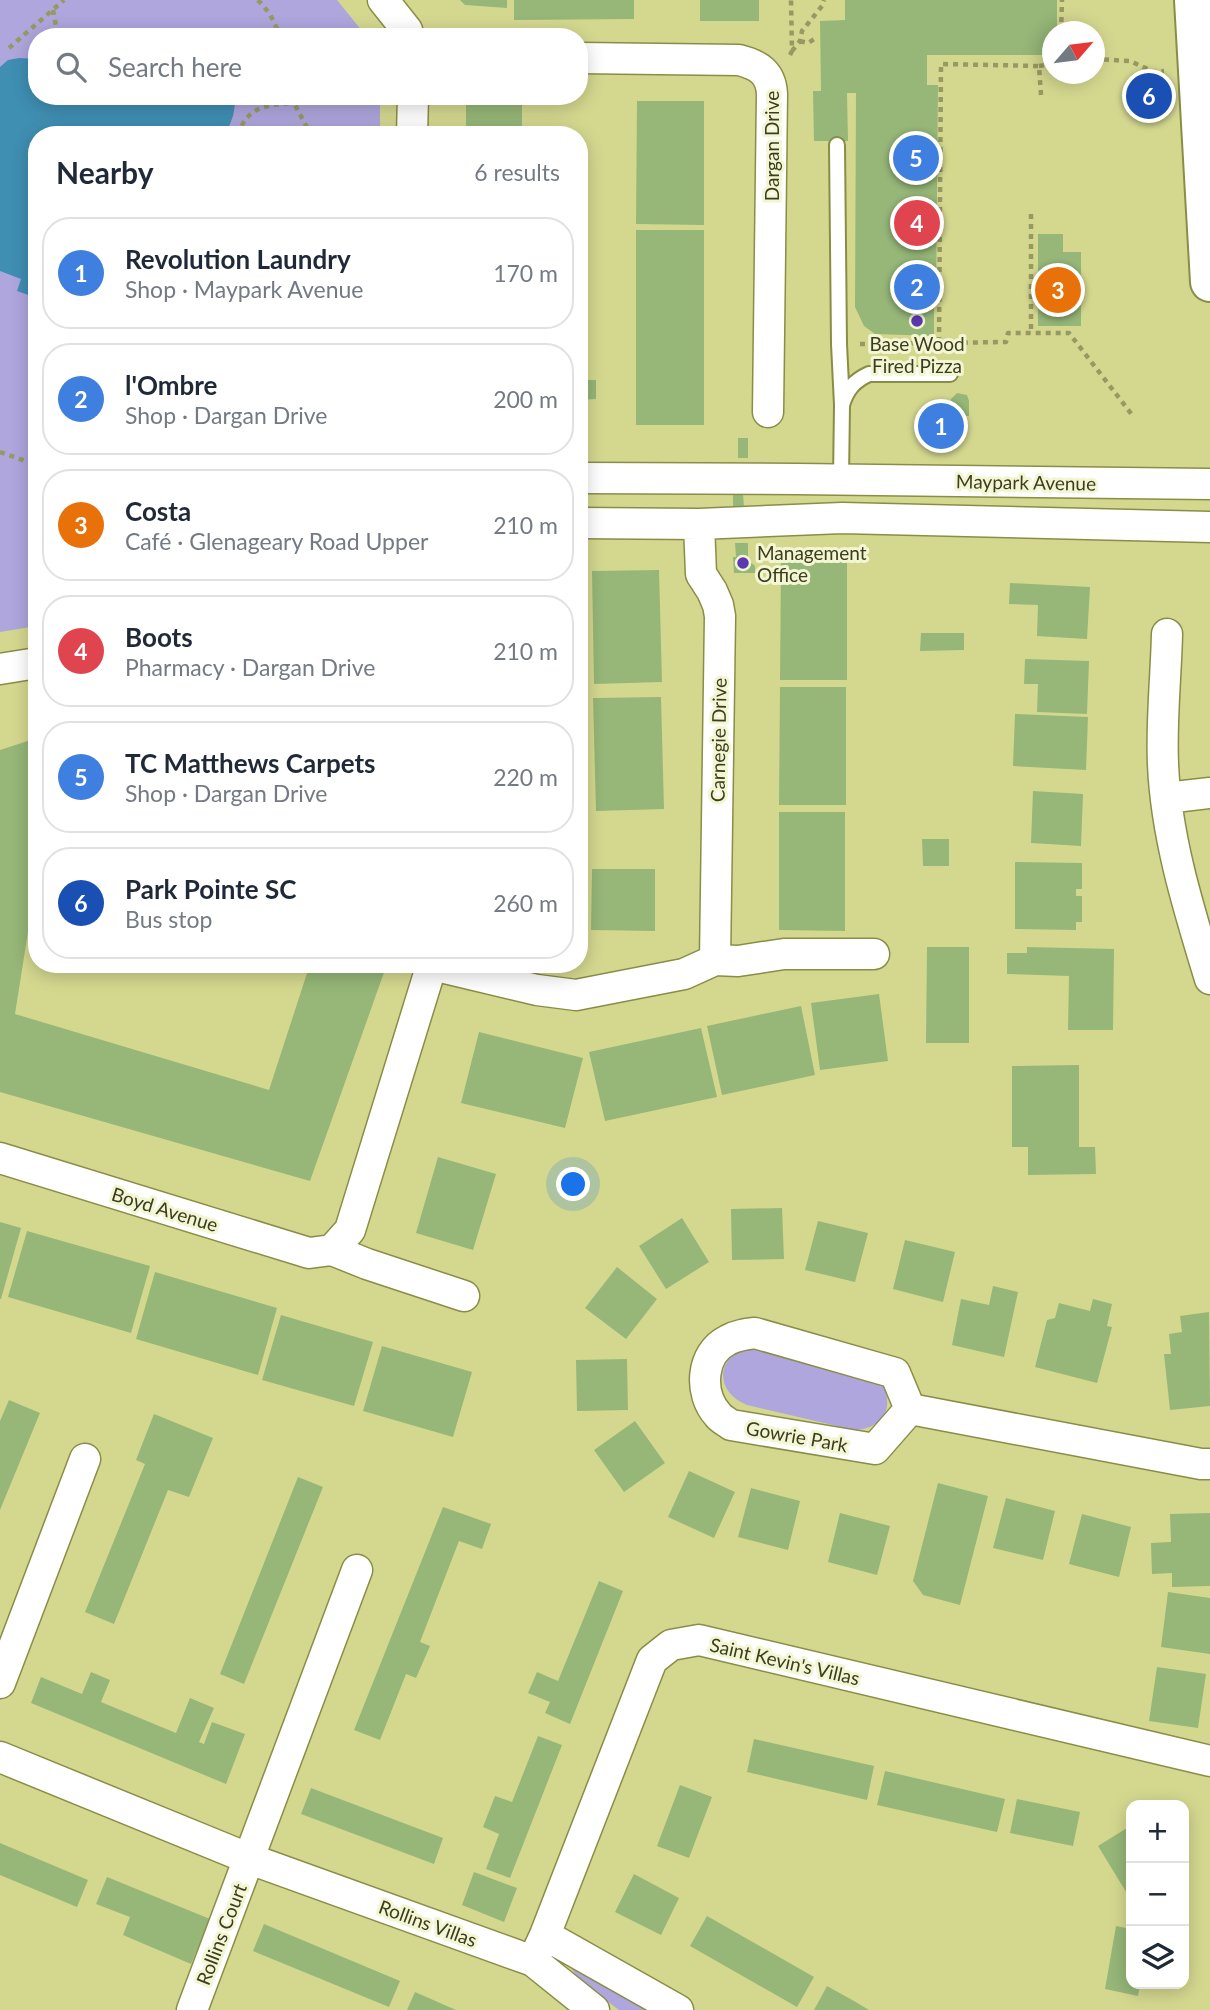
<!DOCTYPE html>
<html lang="en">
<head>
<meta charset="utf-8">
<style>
  body { margin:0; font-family:Lato,sans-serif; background:#f6f6f7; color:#1f2937 }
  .controls { position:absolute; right:21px; bottom:21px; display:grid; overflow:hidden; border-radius:14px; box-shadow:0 4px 18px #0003 }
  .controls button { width:63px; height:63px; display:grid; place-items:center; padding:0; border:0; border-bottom:2px solid #e0e1e3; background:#fff; color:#1f2937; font:35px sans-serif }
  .compass { position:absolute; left:1042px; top:21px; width:63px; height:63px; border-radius:50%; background:#fff; box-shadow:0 4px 18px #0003; rotate:62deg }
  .you { position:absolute; left:574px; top:1185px; width:24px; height:24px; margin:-18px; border:5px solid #fff; border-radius:50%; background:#1a73e8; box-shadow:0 0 0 10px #1a73e833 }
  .badge { display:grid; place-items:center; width:46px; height:46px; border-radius:50%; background:#2563eb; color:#fff; font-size:23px; font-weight:700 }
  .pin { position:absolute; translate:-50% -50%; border:4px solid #fff; box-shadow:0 2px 7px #0006 }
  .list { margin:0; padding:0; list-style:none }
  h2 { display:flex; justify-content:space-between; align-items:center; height:91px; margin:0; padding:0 28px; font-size:30px }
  h2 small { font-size:23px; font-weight:400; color:#747a83 }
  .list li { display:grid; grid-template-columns:46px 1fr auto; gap:21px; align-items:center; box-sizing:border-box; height:112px; margin:0 14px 14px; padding:0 14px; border:2px solid #e0e1e3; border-radius:28px }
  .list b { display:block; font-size:26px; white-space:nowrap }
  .list p { margin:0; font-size:23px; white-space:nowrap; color:#747a83 }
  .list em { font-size:23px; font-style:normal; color:#747a83 }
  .icon { flex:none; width:38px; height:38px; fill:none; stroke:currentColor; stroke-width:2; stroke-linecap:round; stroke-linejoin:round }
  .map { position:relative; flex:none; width:1210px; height:2010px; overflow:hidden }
  .search { position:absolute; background:#fff; box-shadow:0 4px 18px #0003; left:28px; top:28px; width:560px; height:77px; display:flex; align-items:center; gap:18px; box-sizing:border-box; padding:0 24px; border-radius:28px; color:#747a83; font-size:26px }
  .panel { position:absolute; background:#fff; box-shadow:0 4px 18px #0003; left:28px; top:126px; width:560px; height:847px; border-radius:28px }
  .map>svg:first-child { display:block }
  .green { fill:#aea6dd }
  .water { fill:#3f8fb3 }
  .building { fill:#96b778 }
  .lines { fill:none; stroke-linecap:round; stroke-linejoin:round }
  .service-casing { stroke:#8a8d46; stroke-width:18 }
  .minor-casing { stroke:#8a8d46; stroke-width:33 }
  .secondary-casing { stroke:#8a8d46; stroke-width:42 }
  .path { stroke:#969961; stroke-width:4.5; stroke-dasharray:5 5; stroke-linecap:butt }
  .service { stroke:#fff; stroke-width:14 }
  .minor { stroke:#fff; stroke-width:30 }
  .secondary { stroke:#fff; stroke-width:38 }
  .poi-dot { fill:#5b39b1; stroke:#f3f6d2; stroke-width:2.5 }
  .labels { text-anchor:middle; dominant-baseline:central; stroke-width:6; stroke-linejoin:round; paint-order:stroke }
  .street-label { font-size:19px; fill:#3c3d1f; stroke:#f3f6d2 }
  .poi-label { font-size:19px; fill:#3c3d1f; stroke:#f3f6d2 }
</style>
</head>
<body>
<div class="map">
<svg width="1210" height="2010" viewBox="0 0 1210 2010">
  <rect width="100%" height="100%" fill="#d4d88f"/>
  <path class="green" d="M0,0H337L367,37H37V96H380V135H37V626L0,632Z
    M756,1347L882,1383C895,1409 883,1429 854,1430L747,1405C711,1391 717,1350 756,1347Z
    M562,1954L657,2010H619L579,1980Z"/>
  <path class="water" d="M19,58L37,59V96H236V98L233,116L226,135H37V298L17,291L21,279L0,271V67L8,60Z"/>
  <path class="building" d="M460,0H507V8L465,5Z
    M514,0H634V19L514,20Z
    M700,0H759V21H700Z
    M845,0H1057V32H1052V55H927V85H938L936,305L934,304V336L875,334L864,326L855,307L856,93H847L848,141H814L813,91H821L820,21L845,20Z
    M466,101H522V135H466Z
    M637,101H704V225L636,224Z
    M636,230H704V425H636Z
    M1038,234H1063V252H1081V326H1038Z
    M579,380H596V399L579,400Z
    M957,393L967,395L969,401V416H949L951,399Z
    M738,438H748V458H738Z
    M733,493H743L744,508H733Z
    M735,543H748V560L755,566V573H734L733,557H736Z
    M781,561H847V680H780Z
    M659,570L662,682L594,684L592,571Z
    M1010,583L1090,587L1087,639L1037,636L1038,605L1009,604Z
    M921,633H964V650L920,651Z
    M1025,659L1089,661L1087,714L1037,712L1038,684H1024Z
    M780,687H846V805H779Z
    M661,697L664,809L596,811L593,698Z
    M1015,714L1088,717L1086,770L1013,766Z
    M37,738V875L15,1014L269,1090L310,964H387L310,1181L0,1092V750Z
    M1033,791L1083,794L1081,846L1031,843Z
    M779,812H845V931L779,930Z
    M922,839H949V866H923Z
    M1015,862L1082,863V889H1076V896H1082V922H1076V930L1015,929Z
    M592,869H655V931L591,930Z
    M579,871H583V934H579Z
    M927,947H969V1043H926Z
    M1027,947L1114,949L1113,1030H1068L1069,976L1007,974V953H1027Z
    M879,994L888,1061L820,1070L811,1003Z
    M801,1006L815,1075L722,1095L707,1026Z
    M701,1028L717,1097L605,1121L589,1052Z
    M479,1032L583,1058L565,1128L461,1103Z
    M1079,1065V1147H1095L1096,1174L1028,1175V1147H1012V1066Z
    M438,1157L496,1174L473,1250L416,1233Z
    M782,1208L784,1259L732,1260L731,1209Z
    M682,1218L709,1262L666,1289L639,1246Z
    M818,1221L868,1233L855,1282L805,1270Z
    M0,1222L21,1228L1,1299H0Z
    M27,1231L150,1266L131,1333L8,1297Z
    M905,1240L955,1252L943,1302L893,1289Z
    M617,1267L657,1299L626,1339L585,1308Z
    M155,1272L277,1308L258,1375L136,1339Z
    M993,1286L1018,1292L1004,1357L952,1345L961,1299L989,1305Z
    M1093,1299L1112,1304L1107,1326L1112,1327L1097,1383L1035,1367L1047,1320L1055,1318L1059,1303L1090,1311Z
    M1209,1312L1210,1406L1170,1410L1164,1354H1171L1169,1334L1182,1332L1180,1316Z
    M281,1315L373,1342L354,1406L262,1380Z
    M382,1346L472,1372L453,1437L363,1411Z
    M627,1359L628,1410L577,1411L576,1360Z
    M9,1400L40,1413L0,1510V1421Z
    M154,1414L213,1438L189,1497L168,1490L114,1624L85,1612L145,1464L136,1460Z
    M635,1421L665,1463L624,1492L594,1450Z
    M689,1471L735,1492L714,1538L668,1517Z
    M298,1477L323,1487L244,1684L220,1674Z
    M938,1483L988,1496L960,1605L923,1595L913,1581Z
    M751,1488L800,1501L788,1550L738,1537Z
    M1006,1498L1055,1511L1043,1560L993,1548Z
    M443,1507L491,1524L482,1549L459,1541L420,1642L430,1646L416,1678L406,1674L380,1740L354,1730Z
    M840,1513L890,1526L877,1575L828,1562Z
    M1210,1513V1586L1172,1587V1573L1152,1574L1151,1543L1171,1542L1170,1514Z
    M1082,1514L1131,1527L1119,1577L1069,1564Z
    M599,1581L623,1591L570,1724L545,1713L550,1702L528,1693L537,1672L558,1681Z
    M1168,1592L1210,1598V1654L1161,1647Z
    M1157,1667L1206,1674L1198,1728L1149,1721Z
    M91,1672L110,1680L101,1702L176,1733L190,1698L214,1708L199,1742L204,1744L212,1722L245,1734L226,1784L31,1703L41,1677L82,1694Z
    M538,1736L562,1745L510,1878L486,1869L499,1834L483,1827L495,1796L512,1802Z
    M754,1739L874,1766L867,1800L747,1772Z
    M885,1771L1005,1799L997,1832L877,1805Z
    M680,1785L712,1797L689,1858L657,1846Z
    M311,1788L443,1838L434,1864L301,1814Z
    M1017,1799L1080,1812L1073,1846L1010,1833Z
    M1127,1828L1131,1835V1900L1098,1846Z
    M0,1843L88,1880L77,1907L0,1875Z
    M474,1872L517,1888L504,1922L462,1905Z
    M634,1874L679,1898L661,1935L615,1912Z
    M107,1877L210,1919L191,1964L123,1935L130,1917L96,1904Z
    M707,1916L814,1977L797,2007L690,1946Z
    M264,1924L400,1981L389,2007L253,1951Z
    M1116,1926L1131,1929V1984H1140L1138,1996L1105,1989Z
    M827,1986L854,2001L869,2010H814Z
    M415,1992L456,2010H407Z"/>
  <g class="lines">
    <defs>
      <path id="service" d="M837,145L839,344L842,405
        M841,479L842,405C847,389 854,381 869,374H950"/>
      <path id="minor" d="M383,0L407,30L409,37
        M579,58L739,60C759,65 771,73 772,94L768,412
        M412,135L413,96
        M579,478L797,479L1210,484
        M579,523L699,524L842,518L1210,527
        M699,524L701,574L712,591L718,605L720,616L715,960
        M1167,634C1166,677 1161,721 1163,764C1166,837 1189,910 1210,979
        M0,669L37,663
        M1166,798L1210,793
        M432,965L537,990L576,995L684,974L715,960L738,961L784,954H874
        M0,1158L309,1253L332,1250L350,1230L432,964
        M332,1250L367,1264L464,1296
        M755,1333L895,1373L910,1409L875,1449L731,1425C727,1422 721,1419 718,1415C698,1393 701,1353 728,1340C737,1335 746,1334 755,1333Z
        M910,1409L1201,1464H1210
        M0,1683L85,1459
        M0,1757L250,1859L533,1961L594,2010
        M545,1935L678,2010
        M533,1961L545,1935L652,1660L671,1645L699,1640L1210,1761
        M192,2010L357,1570"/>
      <path id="secondary" d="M1194,0L1210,282"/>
    </defs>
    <use href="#service" class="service-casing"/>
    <use href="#minor" class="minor-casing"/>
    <use href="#secondary" class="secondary-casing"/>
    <path class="path" d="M258,0L270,14L281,37
      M53,10L58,37
      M1061,32L1062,0
      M800,41L808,43L816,38
      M9,48L64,0
      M792,51L800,41L802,31L822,6L824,0
      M790,55L792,51L791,0
      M1094,59L1130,61L1154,72L1164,71
      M1039,66L1052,64
      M1041,95L1039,66L941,64L939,343L1006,342L1008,333H1069L1133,416
      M293,96L294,103L311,135
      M238,135C247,106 267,105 294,103
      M1031,214V333
      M860,344L939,343
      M0,452L37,465"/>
    <use href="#service" class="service"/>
    <use href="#minor" class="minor"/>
    <use href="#secondary" class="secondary"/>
  </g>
  <g class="poi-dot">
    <circle cx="917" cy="321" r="7"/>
    <circle cx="743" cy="563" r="7"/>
  </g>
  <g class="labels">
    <g class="street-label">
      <text transform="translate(771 146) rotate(-90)">Dargan Drive</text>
      <text transform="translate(1026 482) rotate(1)">Maypark Avenue</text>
      <text transform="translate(718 740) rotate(-89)">Carnegie Drive</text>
      <text transform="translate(165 1209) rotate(17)">Boyd Avenue</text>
      <text transform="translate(797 1436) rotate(10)">Gowrie Park</text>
      <text transform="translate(785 1661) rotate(13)">Saint Kevin's Villas</text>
      <text transform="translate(428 1923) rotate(20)">Rollins Villas</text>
      <text transform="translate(221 1934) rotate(-69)">Rollins Court</text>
    </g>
    <g class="poi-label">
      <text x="917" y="343">Base Wood<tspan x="917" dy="22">Fired Pizza</tspan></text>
      <text x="757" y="552" text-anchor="start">Management<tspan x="757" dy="22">Office</tspan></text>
    </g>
  </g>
</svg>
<div class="controls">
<button>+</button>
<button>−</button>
<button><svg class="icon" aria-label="layers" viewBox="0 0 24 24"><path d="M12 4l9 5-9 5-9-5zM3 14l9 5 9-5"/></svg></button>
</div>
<svg class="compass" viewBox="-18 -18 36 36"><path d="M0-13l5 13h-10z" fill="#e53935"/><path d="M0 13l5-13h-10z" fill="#747a83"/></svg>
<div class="you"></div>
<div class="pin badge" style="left:941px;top:426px;background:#3f7fe0">1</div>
<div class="pin badge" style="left:917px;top:287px;background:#3f7fe0">2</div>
<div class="pin badge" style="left:1058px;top:290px;background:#e8710a">3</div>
<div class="pin badge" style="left:917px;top:223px;background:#e0444e">4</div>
<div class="pin badge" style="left:916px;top:158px;background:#3f7fe0">5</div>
<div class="pin badge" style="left:1149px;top:96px;background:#1a4fb4">6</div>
<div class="search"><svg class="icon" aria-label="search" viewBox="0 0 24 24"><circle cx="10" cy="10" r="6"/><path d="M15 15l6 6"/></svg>Search here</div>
<section class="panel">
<h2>Nearby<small>6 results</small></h2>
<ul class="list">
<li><span class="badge" style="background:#3f7fe0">1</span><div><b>Revolution Laundry</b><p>Shop · Maypark Avenue</p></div><em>170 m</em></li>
<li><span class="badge" style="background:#3f7fe0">2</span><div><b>l'Ombre</b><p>Shop · Dargan Drive</p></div><em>200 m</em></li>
<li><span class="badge" style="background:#e8710a">3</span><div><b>Costa</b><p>Café · Glenageary Road Upper</p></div><em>210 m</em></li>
<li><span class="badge" style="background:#e0444e">4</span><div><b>Boots</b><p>Pharmacy · Dargan Drive</p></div><em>210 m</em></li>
<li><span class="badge" style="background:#3f7fe0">5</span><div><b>TC Matthews Carpets</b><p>Shop · Dargan Drive</p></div><em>220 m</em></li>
<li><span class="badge" style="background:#1a4fb4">6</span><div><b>Park Pointe SC</b><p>Bus stop</p></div><em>260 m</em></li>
</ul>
</section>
</div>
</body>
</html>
